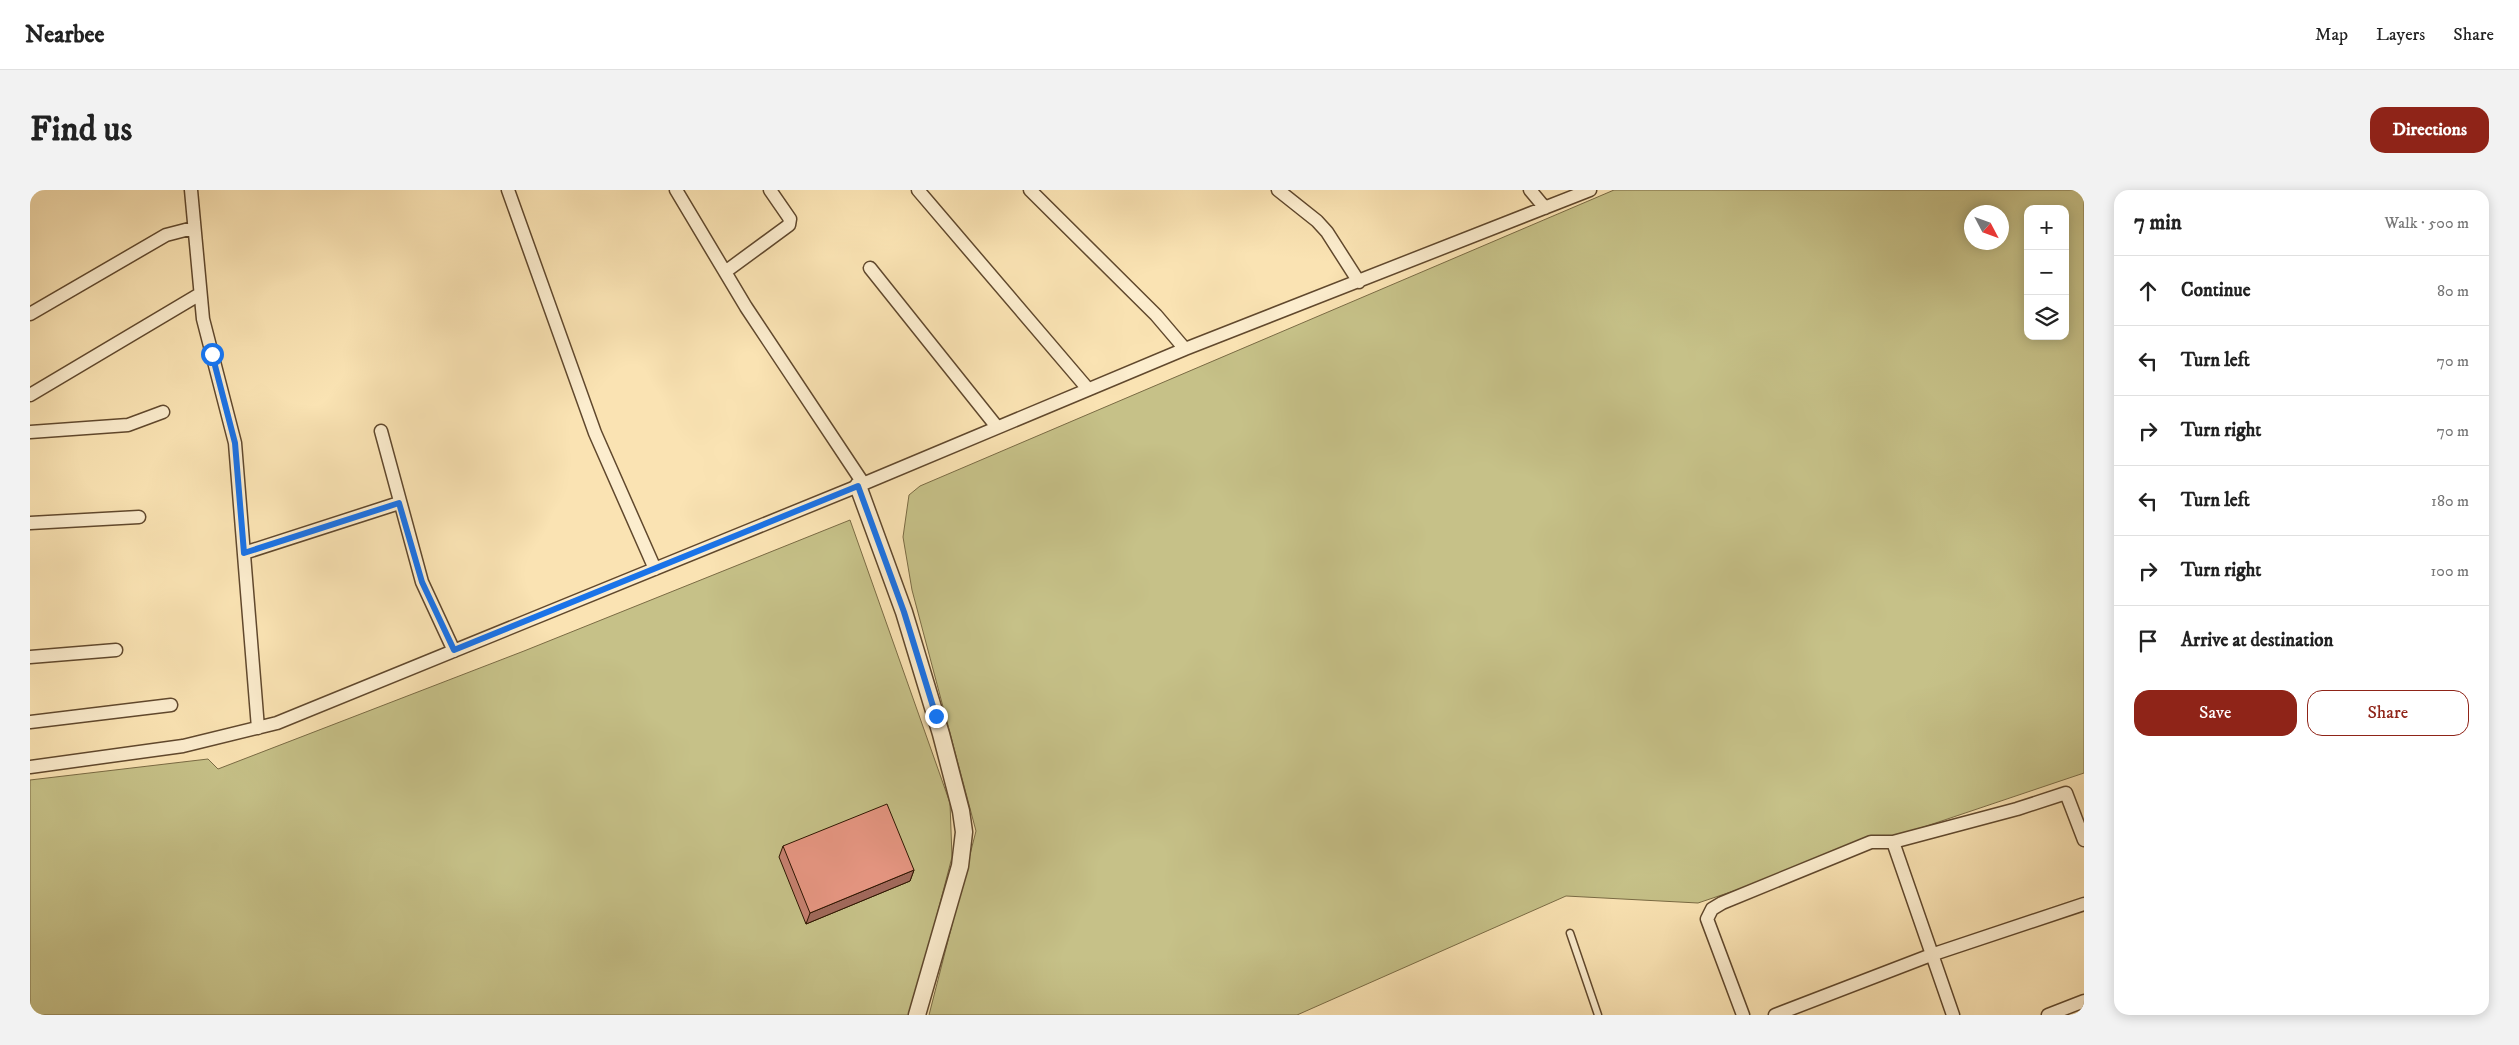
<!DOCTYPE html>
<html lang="en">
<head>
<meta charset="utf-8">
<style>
  body { margin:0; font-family:"IM FELL DW Pica",serif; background:#f2f2f2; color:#222 }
  .controls { position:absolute; right:15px; top:15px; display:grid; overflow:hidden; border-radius:10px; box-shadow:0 2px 12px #0003 }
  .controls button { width:45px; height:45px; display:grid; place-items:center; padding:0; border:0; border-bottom:1px solid #e0e0e0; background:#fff; color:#222; font:25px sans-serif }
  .compass { position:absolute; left:1934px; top:15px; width:45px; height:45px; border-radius:50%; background:#fff; box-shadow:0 2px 12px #0003; rotate:131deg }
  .stop { position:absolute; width:15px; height:15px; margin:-11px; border:4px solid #1a73e8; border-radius:50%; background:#fff }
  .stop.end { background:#1a73e8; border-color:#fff; box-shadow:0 1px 5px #0008 }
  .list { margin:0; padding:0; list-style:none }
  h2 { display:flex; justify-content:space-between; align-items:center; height:65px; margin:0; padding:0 20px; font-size:21px }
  h2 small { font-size:16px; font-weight:400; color:#767676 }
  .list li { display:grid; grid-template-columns:32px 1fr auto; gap:15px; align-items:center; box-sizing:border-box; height:70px; padding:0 20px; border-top:1px solid #e0e0e0 }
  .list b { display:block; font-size:19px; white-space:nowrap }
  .list em { font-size:16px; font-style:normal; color:#767676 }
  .actions { display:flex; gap:10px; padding:15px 20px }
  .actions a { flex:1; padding:11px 0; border:1px solid #8f2418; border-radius:15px; text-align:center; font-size:18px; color:#8f2418 }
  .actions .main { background:#8f2418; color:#fff }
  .icon { flex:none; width:28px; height:28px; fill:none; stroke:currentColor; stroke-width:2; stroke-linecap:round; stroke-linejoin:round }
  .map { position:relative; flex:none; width:2054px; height:825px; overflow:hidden; border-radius:15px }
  header { display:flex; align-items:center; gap:30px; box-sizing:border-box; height:70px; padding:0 25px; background:#fff; border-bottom:1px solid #e0e0e0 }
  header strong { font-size:24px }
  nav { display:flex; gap:28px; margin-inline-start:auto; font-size:18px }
  .intro { display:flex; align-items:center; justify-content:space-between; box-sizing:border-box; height:120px; padding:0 30px }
  h1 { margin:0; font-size:35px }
  .button { padding:12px 22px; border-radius:15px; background:#8f2418; color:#fff; font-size:18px; font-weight:700 }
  main { display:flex; gap:30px; padding:0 30px }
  aside { flex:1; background:#fff; border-radius:15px; box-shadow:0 2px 12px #0003 }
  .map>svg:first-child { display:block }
  .green { fill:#c6c188; stroke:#7a6b44; fill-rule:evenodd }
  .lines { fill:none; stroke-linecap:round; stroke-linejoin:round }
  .service-casing { stroke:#60482d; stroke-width:9 }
  .minor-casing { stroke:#60482d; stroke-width:15 }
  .tertiary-casing { stroke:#60482d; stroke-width:19 }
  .service { stroke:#fcedce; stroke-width:6 }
  .minor { stroke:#fcedce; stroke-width:12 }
  .tertiary { stroke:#fcedce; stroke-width:16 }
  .wall { fill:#c68170; stroke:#2d1500 }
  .shaded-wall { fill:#a1695b; stroke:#2d1500 }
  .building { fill:#e69682; stroke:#2d1500 }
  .route { stroke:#1a73e8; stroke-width:6 }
</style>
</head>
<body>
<header>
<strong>Nearbee</strong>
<nav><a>Map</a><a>Layers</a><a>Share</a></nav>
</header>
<div class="intro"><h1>Find us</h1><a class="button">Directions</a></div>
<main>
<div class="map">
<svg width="2054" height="825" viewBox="0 0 2054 825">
  <rect width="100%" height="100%" fill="#fae3b3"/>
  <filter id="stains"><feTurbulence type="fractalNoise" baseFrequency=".004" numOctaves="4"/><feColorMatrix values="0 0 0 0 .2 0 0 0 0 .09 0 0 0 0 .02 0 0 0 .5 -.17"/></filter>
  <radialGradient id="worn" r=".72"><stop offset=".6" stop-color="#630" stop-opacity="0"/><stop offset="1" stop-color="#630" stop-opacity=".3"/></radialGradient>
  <path class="green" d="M1584,0H2054V583L1668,713L1536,706L1267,825H899L946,641L882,400L873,347L879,305L890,296ZM1998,19H2035V146H1998ZM1942,22H1972V52H1942Z
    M820,330L920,613L922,667L881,825H0V590L178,569L188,579L494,461Z"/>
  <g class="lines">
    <defs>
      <path id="service" d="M1540,743L1568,825"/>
      <path id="minor" d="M161,0L173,129L205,253L228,538
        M478,0L565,243L625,379
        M646,0L716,117L833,293
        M888,0L1058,199
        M1000,0L1126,125L1155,159
        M1248,0L1287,31L1297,42L1329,92
        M1500,0L1515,18
        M840,78L967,237
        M695,82L759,35L760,29L740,0
        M0,124L136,45L163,38
        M0,205L170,104
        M351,241L392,392L424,461
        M0,242L98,235L133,222
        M0,333L109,327
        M214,363L369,313
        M0,467L86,460
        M0,532L141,515
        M0,577L153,556L247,533L828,296L1155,159L1560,0
        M1863,652L1923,825
        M1713,825L1677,729L1682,719L1692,713L1841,652H1863L1987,619L2036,603L2054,650
        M1745,825L1901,765L2054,714
        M2018,825L2054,811"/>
      <path id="tertiary" d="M828,296L874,422L911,544L931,621L934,642L930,676L887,825"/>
    </defs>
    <use href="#service" class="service-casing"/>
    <use href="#minor" class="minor-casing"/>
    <use href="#tertiary" class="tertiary-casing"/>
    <use href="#service" class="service"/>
    <use href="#minor" class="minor"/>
    <use href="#tertiary" class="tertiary"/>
  </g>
  <path class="wall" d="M753,656L884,680L880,691L776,734L749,667Z"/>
  <path class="shaded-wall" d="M884,680L880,691L776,734L780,723Z"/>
  <path class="building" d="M857,614L884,680L780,723L753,656Z"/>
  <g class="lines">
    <path class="route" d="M182,164L205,253L214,363L369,313L392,392L424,460L828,296L874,422L906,526"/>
  </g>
  <rect width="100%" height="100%" filter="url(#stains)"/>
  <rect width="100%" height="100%" fill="url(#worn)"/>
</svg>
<div class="controls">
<button>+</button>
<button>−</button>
<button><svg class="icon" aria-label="layers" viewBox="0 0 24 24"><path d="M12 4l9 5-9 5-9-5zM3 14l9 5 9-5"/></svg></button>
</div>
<svg class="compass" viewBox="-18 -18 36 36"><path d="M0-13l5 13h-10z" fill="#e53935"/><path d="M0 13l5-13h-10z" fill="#767676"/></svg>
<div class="stop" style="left:182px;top:164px"></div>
<div class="stop end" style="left:906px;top:526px"></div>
</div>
<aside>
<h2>7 min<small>Walk · 500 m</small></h2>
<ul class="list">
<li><svg class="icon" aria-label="ahead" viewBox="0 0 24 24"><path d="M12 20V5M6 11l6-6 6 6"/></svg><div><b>Continue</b></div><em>80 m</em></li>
<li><svg class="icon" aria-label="left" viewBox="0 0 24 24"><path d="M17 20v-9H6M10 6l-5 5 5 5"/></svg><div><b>Turn left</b></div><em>70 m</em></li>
<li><svg class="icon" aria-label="right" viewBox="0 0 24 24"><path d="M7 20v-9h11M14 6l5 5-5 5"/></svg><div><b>Turn right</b></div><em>70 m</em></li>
<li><svg class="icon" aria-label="left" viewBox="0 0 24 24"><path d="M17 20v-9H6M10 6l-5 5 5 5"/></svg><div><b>Turn left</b></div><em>180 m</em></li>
<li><svg class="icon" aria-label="right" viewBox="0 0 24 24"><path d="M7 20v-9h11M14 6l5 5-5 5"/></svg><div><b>Turn right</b></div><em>100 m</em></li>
<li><svg class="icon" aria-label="arrive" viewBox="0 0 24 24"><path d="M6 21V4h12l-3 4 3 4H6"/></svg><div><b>Arrive at destination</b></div></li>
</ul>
<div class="actions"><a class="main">Save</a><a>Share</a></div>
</aside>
</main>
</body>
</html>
